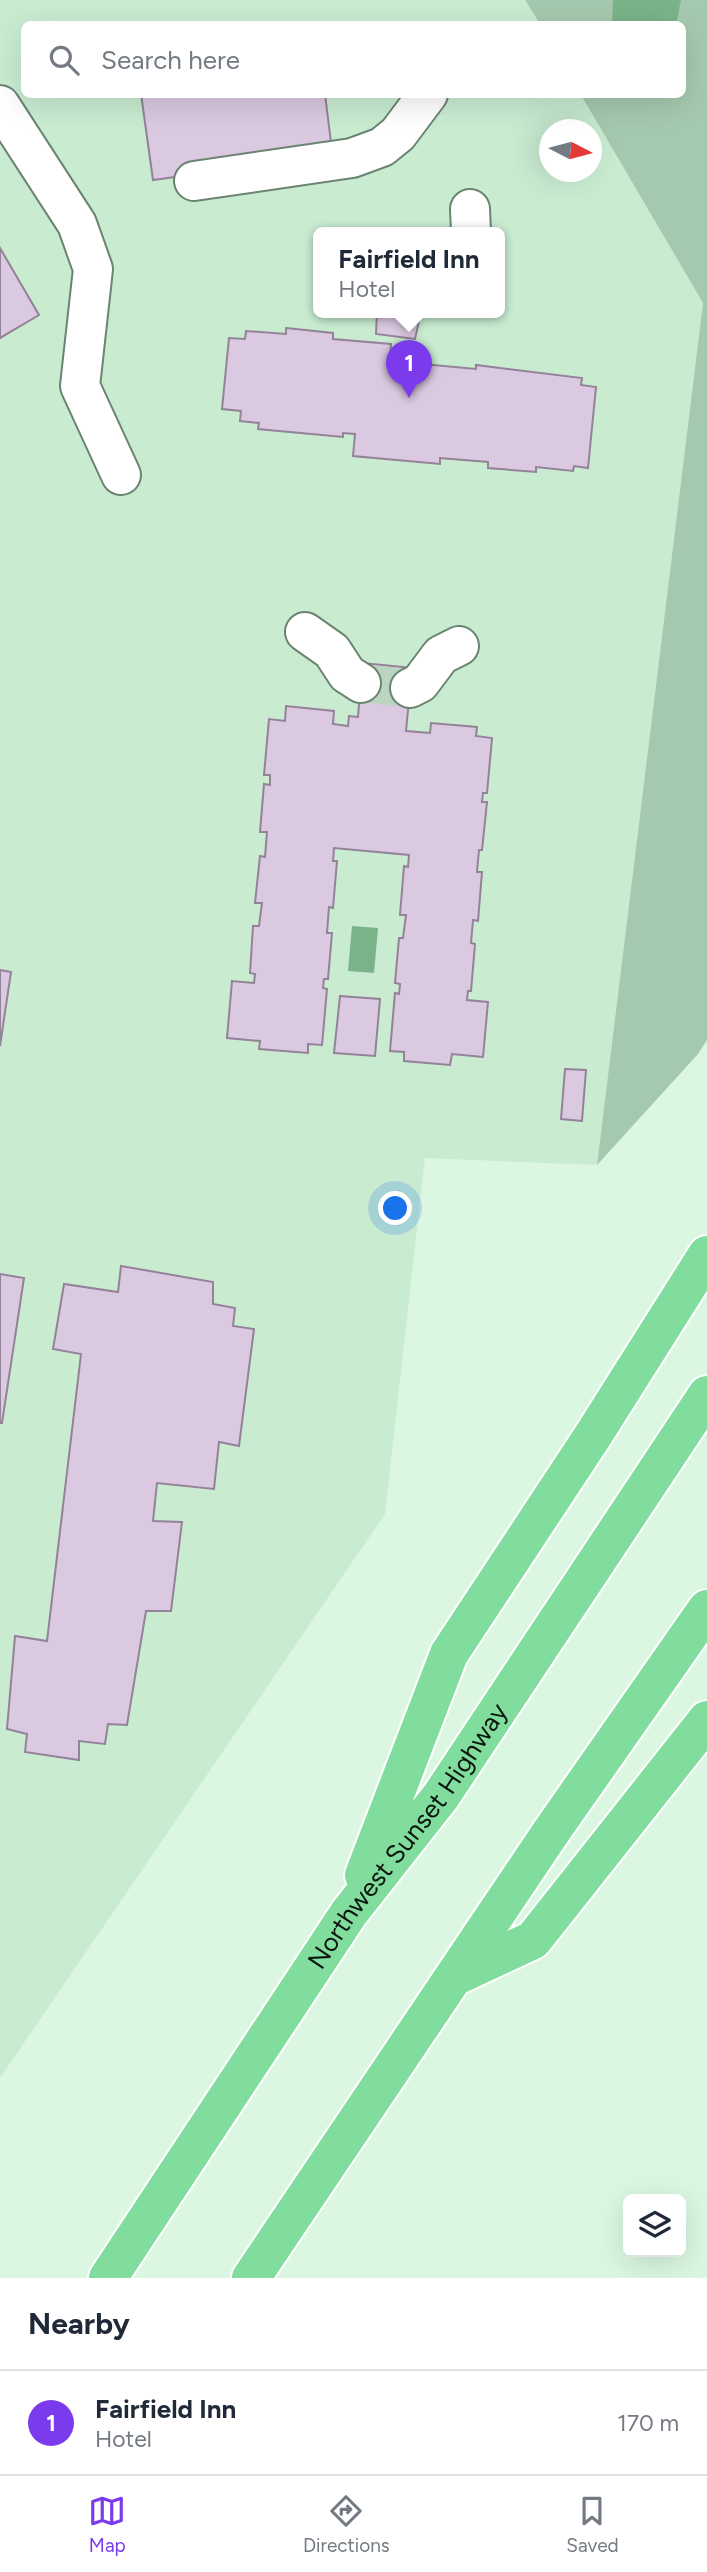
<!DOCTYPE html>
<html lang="en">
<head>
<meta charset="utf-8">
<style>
  body { margin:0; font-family:Figtree,sans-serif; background:#f2f2f3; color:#1f2937 }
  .controls { position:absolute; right:21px; bottom:21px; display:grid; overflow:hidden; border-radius:10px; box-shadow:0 7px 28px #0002 }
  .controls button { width:63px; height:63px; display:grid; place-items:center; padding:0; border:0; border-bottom:2px solid #e0e1e3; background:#fff; color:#1f2937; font:35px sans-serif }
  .compass { position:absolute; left:539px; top:119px; width:63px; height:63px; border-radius:50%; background:#fff; box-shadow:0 7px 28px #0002; rotate:96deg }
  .you { position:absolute; left:396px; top:1209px; width:24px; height:24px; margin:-18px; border:5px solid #fff; border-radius:50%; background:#1a73e8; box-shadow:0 0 0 10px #1a73e833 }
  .badge { display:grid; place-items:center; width:46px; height:46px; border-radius:50%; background:#7c3aed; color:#fff; font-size:23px; font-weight:700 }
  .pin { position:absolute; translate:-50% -58px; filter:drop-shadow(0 2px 4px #0008) }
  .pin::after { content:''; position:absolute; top:37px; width:24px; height:21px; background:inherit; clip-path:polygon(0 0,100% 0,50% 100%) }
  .popup { position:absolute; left:313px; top:227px; width:192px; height:91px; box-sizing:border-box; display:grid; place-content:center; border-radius:10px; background:#fff; filter:drop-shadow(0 2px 5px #0005); font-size:23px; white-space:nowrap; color:#747a83 }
  .popup b { font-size:26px; color:#1f2937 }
  .popup::after { content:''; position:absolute; left:50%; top:100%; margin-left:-14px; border:14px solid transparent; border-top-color:#fff }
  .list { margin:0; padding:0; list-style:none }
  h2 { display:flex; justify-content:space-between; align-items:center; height:91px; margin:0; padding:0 28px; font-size:30px }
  h2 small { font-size:23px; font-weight:400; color:#747a83 }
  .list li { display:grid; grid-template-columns:46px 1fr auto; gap:21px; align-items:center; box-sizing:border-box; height:105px; padding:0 28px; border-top:2px solid #e0e1e3 }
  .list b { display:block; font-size:26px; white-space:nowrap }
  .list p { margin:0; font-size:23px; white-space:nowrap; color:#747a83 }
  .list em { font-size:23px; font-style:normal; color:#747a83 }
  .icon { flex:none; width:38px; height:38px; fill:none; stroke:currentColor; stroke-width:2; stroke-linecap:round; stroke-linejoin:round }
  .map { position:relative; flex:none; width:707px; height:2278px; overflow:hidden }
  .search { position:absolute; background:#fff; box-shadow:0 7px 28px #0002; left:21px; right:21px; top:21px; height:77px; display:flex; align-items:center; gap:18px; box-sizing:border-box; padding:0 24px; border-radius:10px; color:#747a83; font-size:26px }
  .sheet { height:196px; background:#fff }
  nav { display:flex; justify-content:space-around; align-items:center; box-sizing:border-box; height:98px; border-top:2px solid #e0e1e3; background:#fff; font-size:19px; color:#747a83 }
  nav a { display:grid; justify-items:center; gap:4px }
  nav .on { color:#7c3aed }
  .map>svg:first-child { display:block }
  .built { fill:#c9ecd1; fill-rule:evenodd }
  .green { fill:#a5c9ae }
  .water { fill:#7ab38a }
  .building { fill:#dbc8e1; stroke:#948299; stroke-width:2 }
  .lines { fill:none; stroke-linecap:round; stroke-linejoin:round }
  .minor-tunnel { stroke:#bcd5c2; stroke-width:38; stroke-dasharray:38 19; stroke-linecap:butt }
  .minor-casing { stroke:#6b8471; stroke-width:42 }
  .highway-casing { stroke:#fff; stroke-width:42 }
  .minor { stroke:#fff; stroke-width:38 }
  .highway { stroke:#81dd9d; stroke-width:38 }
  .labels { text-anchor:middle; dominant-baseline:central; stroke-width:6; stroke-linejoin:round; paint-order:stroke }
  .street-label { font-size:26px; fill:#0c160f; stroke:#f4fff6 }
</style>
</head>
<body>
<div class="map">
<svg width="707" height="2278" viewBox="0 0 707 2278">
  <rect width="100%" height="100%" fill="#dbf7e1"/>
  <path class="built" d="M0,0H525L540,24H24V94L581,95L703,303L597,1165L425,1158L385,1514L0,2078ZM550,130H592V172H550ZM318,232H500V312H318Z"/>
  <path class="green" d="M525,0H707V1040L698,1054L597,1165L703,303L581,95L682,94V24H540Z"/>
  <path class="water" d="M613,0H681L676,24H612Z
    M352,926L378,928L374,973L348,971Z"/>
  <path class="building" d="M141,94H325L332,151L240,168L153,180Z
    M0,248L39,315L0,338Z
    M377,312H421L415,339L376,334Z
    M286,328L333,333V339L391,344L390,361L476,369V365L582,378L581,385L596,387L588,468L574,466L573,471L536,467V472L488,468V462L440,458V464L353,456L355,434L343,433V437L258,429L259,423L240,421L241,411L222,409L229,338L245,339L246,331L286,334Z
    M362,663L412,668L406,731L430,733L431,723L477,727L476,736L492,738L487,793H483L482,802H487L482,850H479L477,872H482L478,921L473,920L471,943L475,944L471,991H468L467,1000L488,1002L483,1057L452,1054L450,1065L404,1061V1052L390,1051L395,993L399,994L400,984L395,983L399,938H403L406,915H400L404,866L408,867L409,855L334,848L333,861H337L333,908L329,907L327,933H332L328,979H324L323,988L327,989L322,1045L308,1044V1053L259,1049L260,1041L227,1038L232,981L254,983L255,974L250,973L253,926H259L262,903H255L260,856L265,857L267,832H260L264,784L270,785V775H264L269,719L285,721L286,706L334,711L333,724L348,726L349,716L358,717Z
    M0,970L11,972L0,1046Z
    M340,996L380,999L375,1056L334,1053Z
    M565,1069L586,1070L582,1121L561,1119Z
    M121,1266L213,1282V1304L235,1308L233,1326L254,1329L239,1446L219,1442L214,1489L157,1483L153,1521L182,1522L171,1611H146L127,1725L108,1724L105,1744L79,1741V1760L25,1752L27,1734L7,1729L15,1636L47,1641L81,1354L53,1349L64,1284L118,1292Z
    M0,1274L24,1278L2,1423H0Z"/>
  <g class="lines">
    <path class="minor-tunnel" d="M361,683L410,688"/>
    <defs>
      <path id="minor" d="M0,105L77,224L93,269L80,386L121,475
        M194,181L352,158L382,147L398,134L428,94
        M470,209L471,232
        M305,632L332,651L347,674L361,683
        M410,688L420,683L441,655L459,646"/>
      <g id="highway">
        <path d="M364,1875L449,1654L594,1434L707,1255"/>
        <path d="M456,1976L533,1940L707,1720"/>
        <path id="s1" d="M108,2278L349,1913L441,1796L707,1395"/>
        <path d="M251,2278L551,1832L707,1609"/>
      </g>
    </defs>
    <use href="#minor" class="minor-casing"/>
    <use href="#highway" class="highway-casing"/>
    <use href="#minor" class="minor"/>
    <use href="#highway" class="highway"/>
  </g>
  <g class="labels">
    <g class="street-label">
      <text stroke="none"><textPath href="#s1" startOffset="534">Northwest Sunset Highway</textPath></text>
    </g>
  </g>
</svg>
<div class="controls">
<button><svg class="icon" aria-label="layers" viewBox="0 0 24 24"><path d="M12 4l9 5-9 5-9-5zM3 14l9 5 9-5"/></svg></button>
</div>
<svg class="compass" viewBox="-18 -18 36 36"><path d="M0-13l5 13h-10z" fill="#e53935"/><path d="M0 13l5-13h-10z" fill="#747a83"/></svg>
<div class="you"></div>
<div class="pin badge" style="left:409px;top:398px">1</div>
<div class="popup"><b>Fairfield Inn</b>Hotel</div>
<div class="search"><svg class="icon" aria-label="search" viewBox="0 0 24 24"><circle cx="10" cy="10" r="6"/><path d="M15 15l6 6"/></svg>Search here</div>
</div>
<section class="sheet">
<h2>Nearby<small></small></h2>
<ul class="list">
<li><span class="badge">1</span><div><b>Fairfield Inn</b><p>Hotel</p></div><em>170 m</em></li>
</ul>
</section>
<nav>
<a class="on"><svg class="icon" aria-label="map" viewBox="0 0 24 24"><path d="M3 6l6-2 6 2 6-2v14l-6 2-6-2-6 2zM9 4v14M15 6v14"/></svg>Map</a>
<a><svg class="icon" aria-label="directions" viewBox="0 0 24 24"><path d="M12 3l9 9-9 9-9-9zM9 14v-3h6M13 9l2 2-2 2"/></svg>Directions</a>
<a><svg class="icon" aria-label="saved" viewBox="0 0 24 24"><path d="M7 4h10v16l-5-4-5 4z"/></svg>Saved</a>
</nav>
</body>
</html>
